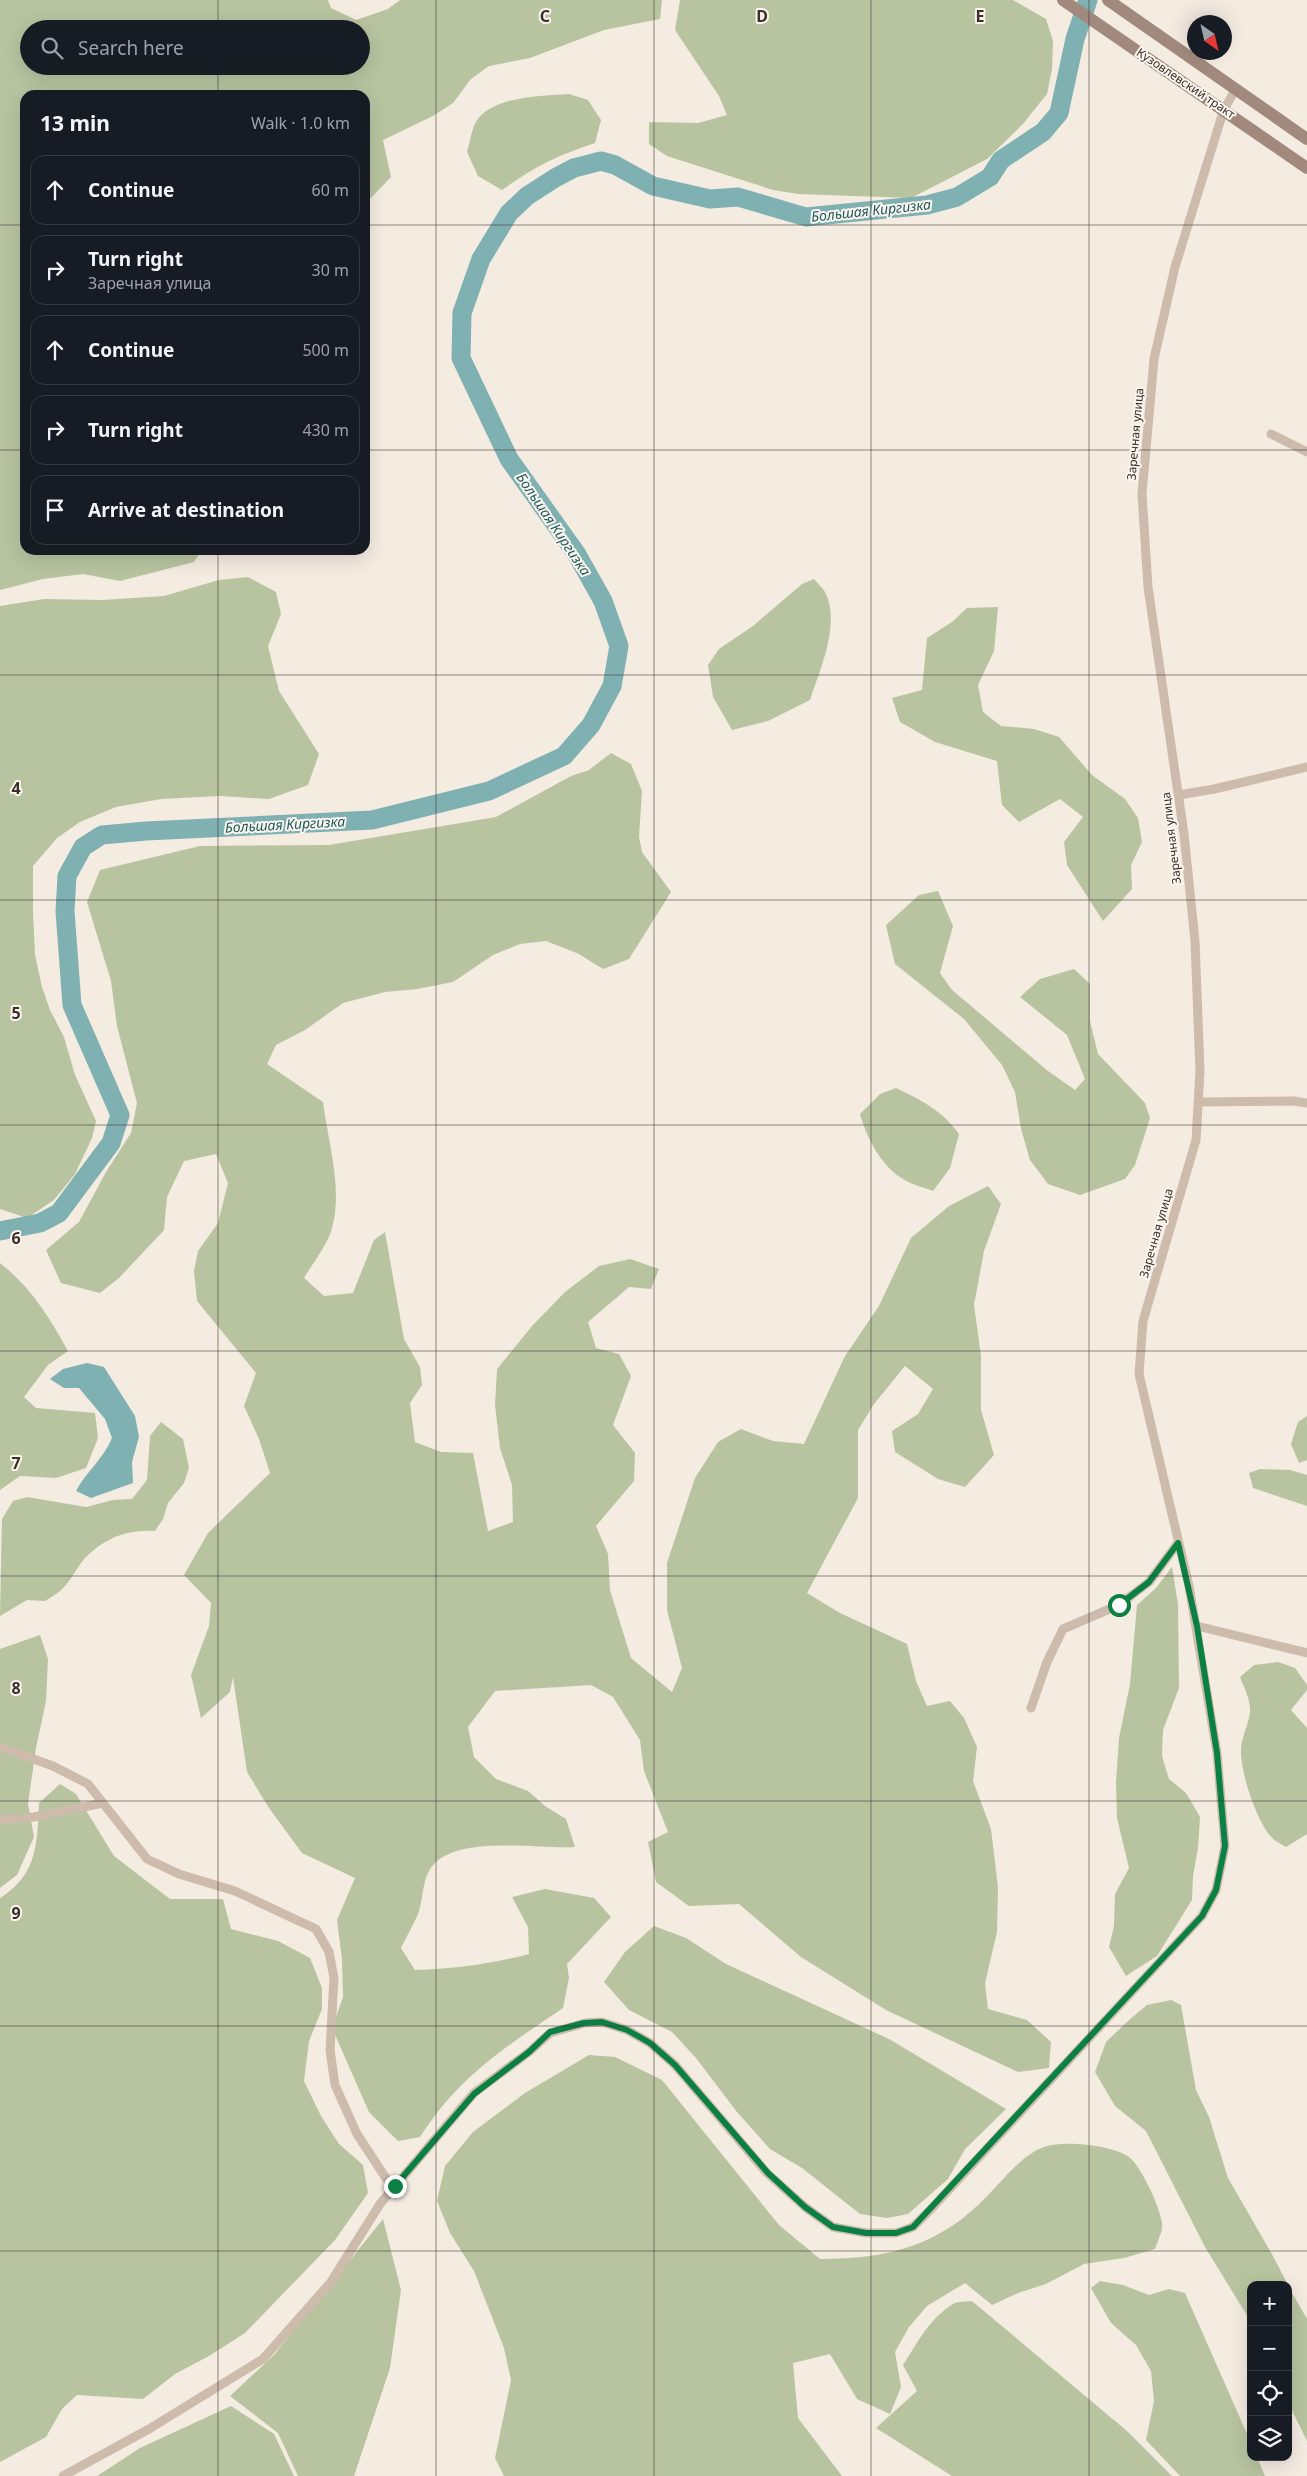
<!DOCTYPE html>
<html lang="en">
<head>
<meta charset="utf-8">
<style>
  body { margin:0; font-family:"Noto Sans",sans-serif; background:#242831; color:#f1f3f6 }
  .controls { position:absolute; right:15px; bottom:15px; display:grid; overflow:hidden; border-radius:10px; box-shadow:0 5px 20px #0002 }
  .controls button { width:45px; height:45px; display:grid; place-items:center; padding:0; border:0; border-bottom:1px solid #363941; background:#171b24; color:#f1f3f6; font:25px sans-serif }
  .compass { position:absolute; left:1187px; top:15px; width:45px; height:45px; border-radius:50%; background:#171b24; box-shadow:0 5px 20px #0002; rotate:146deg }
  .stop { position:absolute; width:15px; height:15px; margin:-11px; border:4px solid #0b8043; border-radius:50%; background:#fff }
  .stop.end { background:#0b8043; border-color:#fff; box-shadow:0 1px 5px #0008 }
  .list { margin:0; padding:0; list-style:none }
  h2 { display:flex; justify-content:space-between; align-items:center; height:65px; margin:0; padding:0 20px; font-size:21px }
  h2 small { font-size:16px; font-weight:400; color:#9ea1a6 }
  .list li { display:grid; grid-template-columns:32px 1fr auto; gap:15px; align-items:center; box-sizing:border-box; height:70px; margin:0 10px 10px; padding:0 10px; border:1px solid #363941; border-radius:15px }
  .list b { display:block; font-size:19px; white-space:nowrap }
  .list p { margin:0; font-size:16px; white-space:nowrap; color:#9ea1a6 }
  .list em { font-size:16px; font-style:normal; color:#9ea1a6 }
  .icon { flex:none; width:28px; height:28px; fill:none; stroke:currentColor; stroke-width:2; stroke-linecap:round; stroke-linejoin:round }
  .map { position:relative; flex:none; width:1307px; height:2476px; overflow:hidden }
  .search { position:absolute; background:#171b24; box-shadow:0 5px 20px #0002; left:20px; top:20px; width:350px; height:55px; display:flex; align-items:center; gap:12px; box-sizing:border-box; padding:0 18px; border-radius:28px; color:#9ea1a6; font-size:19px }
  .panel { position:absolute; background:#171b24; box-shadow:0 5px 20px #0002; left:20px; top:90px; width:350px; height:465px; border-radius:15px }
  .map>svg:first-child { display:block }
  .green { fill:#b8c4a0; fill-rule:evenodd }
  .water { fill:#7fb0b2 }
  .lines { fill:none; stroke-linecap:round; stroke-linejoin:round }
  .river { stroke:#7fb0b2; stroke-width:19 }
  .minor { stroke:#cdbbac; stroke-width:9 }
  .secondary { stroke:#a18a7d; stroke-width:12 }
  .route { stroke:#0b8043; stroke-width:6 }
  .grid { fill:none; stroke:#3b302b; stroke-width:1; stroke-opacity:0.55 }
  .labels { text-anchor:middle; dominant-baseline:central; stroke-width:4; stroke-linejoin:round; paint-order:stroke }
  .street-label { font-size:12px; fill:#3b302b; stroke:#fbf5ee }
  .water-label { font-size:14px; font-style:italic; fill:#1f5a5e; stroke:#fbf5ee }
  .grid-label { font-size:16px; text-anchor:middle; font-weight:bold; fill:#3b302b; stroke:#fbf5ee; stroke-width:4; stroke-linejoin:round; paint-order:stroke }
</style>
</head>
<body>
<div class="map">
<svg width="1307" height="2476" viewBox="0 0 1307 2476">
  <rect width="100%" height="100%" fill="#f4ebe1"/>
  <path class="green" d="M0,0H328L331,8L356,20L388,9L400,0H662L660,19L604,30L530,58L489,66L471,79L453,103L433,116L383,140L391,177L365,204V95H25V550H202L194,562L120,581L83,574L43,579L0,590ZM29,29H361V66H29Z
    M680,0H1013L1046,19L1053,41L1052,69L1047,94L1022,125L987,159L911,198L798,194L773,190L667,156L649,144V122L698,123L727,115L719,96L675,30Z
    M569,94L588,100L601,120L595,143C556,156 536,166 502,190L478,176L467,152C470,143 471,131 476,122C491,96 542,96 569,94Z
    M248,577L276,592L281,614L268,646L279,691L319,754L308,785L269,799L220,796L161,799L116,807L80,822L57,838L33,866V911L35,955L42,987L50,1010L64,1037L75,1075L96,1121L92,1138L75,1174L54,1200L27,1218L0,1209V606L44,599L103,600L164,596L219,580Z
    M814,579C817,583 824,589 826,594C840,625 820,670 810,700L768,721L732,730L713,697L708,665L719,649L753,626L802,584Z
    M998,607L994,651L978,685L983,712L1001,726L1034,729L1059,737L1092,775L1125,799L1138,818L1142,842L1131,865L1132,889L1103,921L1067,865L1064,842L1083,817L1060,799L1019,822L1002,805L997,761L935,742L900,722L892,698L922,690L927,638L952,622L967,608Z
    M611,753L631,764L642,791L639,837L642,852L671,892L629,959L603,969L579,954L546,941L520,944L493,955L453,982L417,989L385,992L343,1003L305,1030L276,1045L267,1064L323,1102C328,1142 343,1188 332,1228C328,1244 313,1263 304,1278L324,1296L353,1293L374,1240L385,1232L404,1339L420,1367L422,1385L410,1403L415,1442L441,1452L473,1453L488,1531L513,1522L512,1485L500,1448L495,1405L497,1369L532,1326L565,1292L599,1266L630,1259L659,1269L651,1289L629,1287L588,1322L596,1348L619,1354L631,1376L613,1425L635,1453L634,1481L596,1526L608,1554L610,1590L631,1658L672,1692L682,1668L667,1610V1563L695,1478L718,1442L741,1429L773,1441L804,1444L845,1356L879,1306L911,1238L949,1206L988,1186L1001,1204L984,1251L974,1305L981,1356V1410L994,1455L965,1487L938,1479L895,1452L892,1431L918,1414L933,1389L905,1366L874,1404L858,1430V1498L807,1593L840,1613L907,1644L916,1681L927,1706L950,1701L964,1718L977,1747L973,1781L991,1829L998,1888L997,1932L985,1983L988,2009L1027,2020L1051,2042L1049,2068L1018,2072L886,2010L801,1957L739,1904L689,1906L656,1882L648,1842L668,1832L644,1771L640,1740L613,1697L591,1685L495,1691L468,1727L474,1757L496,1779L528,1791L545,1806L566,1819L575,1847C538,1850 447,1832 428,1873C422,1885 423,1901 418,1914C413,1926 406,1937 401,1948L415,1970C455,1969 491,1964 529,1954L528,1927L512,1897L545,1889L594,1898L611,1917L567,1964L569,1978L563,2008C504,2048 459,2076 420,2137L398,2141L369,2112L332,2028L343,1997L342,1960L337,1920L355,1878L302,1853L269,1808L247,1772L233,1677L230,1692L201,1718L191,1675L209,1626L211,1603L184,1575L208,1533L270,1473L259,1439L244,1406L256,1373L197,1301L194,1271L198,1251L218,1223L228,1183L216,1154L184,1161L167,1197L164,1230L119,1278L100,1293L61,1283L46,1250L79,1222L106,1172L131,1133L137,1103L117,1026L111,981L87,902L100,870L200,846L329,845L496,817L571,776L589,770Z
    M938,891L953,926L940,973L952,990L1048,1071L1075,1090L1085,1079L1067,1035L1020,997L1040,979L1074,969L1090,984V1021L1098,1054L1145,1103L1150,1118L1135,1165L1125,1179L1080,1195L1048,1184L1030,1160L1021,1129L1015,1092L1002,1065L964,1019L895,964L886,925L919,895Z
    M896,1088C921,1100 943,1111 959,1134L950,1168L933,1191C923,1187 909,1184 900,1177C880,1164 866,1136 860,1114L880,1094Z
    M0,1263C30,1286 50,1318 68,1351L48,1365L24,1397L36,1408L95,1413L98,1438L86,1468L56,1478L20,1476L0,1490Z
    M1307,1416V1460L1299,1463L1291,1444L1298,1422Z
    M161,1422L183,1439L189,1468L184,1483L168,1503L163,1519L155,1531C128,1529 104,1538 85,1558C77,1567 72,1579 64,1587C59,1593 51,1597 45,1601L27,1600L0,1616L2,1519L13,1501L27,1497L86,1507L113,1500L132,1499L147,1480L150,1436Z
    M1260,1469L1290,1470L1307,1475V1506L1253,1488L1249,1473Z
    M1172,1567L1178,1604L1179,1688L1163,1730L1162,1756L1169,1779L1186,1793L1200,1817L1198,1848L1193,1876L1192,1900L1157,1956L1126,1976L1109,1947L1114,1926L1115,1894L1129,1868L1117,1818L1116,1782L1119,1738L1130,1684L1137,1605L1156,1588Z
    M40,1635L48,1659L46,1701L36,1748L28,1804L34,1837L17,1875L0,1888V1649Z
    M1278,1662L1295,1668L1307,1685V1690L1291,1710L1307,1728V1834L1286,1847C1282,1844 1276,1842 1273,1839C1257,1823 1241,1774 1241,1752C1241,1739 1246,1730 1249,1718C1253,1704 1245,1690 1240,1677L1254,1665Z
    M60,1784L76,1794L114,1856L170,1899H223L231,1929L278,1941L310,1958L322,1988V2009L309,2041L304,2081L321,2116L339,2144L363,2165L368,2193L335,2240L245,2333L209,2356L175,2374L143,2399L77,2395L62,2409L46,2437L0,2462V1898C38,1874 37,1843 39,1803Z
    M654,1926L686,1938L726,1964L889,2039L1006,2109L965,2149L948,2179L908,2214L887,2218L860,2214L802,2168L770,2149L737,2112L696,2058L672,2032L629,2010L604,1982L625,1952Z
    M1171,2000L1181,2005L1196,2090L1209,2117L1228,2178L1273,2256L1288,2285H1251V2322L1205,2247L1146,2131L1115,2106L1095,2072L1106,2042L1129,2020L1147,2005Z
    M589,2055L615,2057L662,2080L779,2225L820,2259C887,2259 940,2246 987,2196C1003,2180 1023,2154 1044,2147C1064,2140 1112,2145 1129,2157C1141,2166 1161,2209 1162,2224C1163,2231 1157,2242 1155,2249L1124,2258L1084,2264L1046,2284L1018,2293L992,2305L965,2283L927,2306L909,2327L895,2352L901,2387L890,2414L857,2399L830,2354L793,2363L798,2418L842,2476H504L495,2458L511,2380L504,2348L474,2271L450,2233L437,2201L445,2166L473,2132L525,2093Z
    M383,2219L401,2290L390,2368L354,2476H298L278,2433L230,2396L274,2355Z
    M1100,2281L1123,2285L1149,2295L1169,2289L1185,2293L1251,2443V2457H1257L1265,2476H1180L1146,2440L1154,2401L1151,2371L1136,2345L1111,2323L1091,2288Z
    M1288,2286L1307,2319V2441L1288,2402Z
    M972,2301L1127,2431L1172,2476H952L876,2428L917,2391L903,2365C917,2343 930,2318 953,2304C958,2301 966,2302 972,2301Z
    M231,2406L274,2434L294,2476H97L140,2448Z"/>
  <path class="water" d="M87,1363L104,1367L135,1416L139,1437L132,1462L133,1483L91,1498L76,1491C86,1472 104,1458 112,1438L105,1419L79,1388H64L50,1379L63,1369Z"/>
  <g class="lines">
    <path class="river" d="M0,1231L40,1223L59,1213L111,1143L120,1115L72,1005L65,911L67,876L83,847L102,835L146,831L372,820L489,791L564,756L591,725L612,686L619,646L603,601L576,553L509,459L461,358L462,313L481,259L509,213L527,196L555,178L574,168L601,161L615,165L653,186L710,199L738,197L806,217L927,205L957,197L990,177L1001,160L1043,132L1059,113L1075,39L1088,0"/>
    <path class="minor" d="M1271,434L1307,452
      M1179,795L1214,789L1307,767
      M1200,1102L1294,1101L1307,1103
      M1197,1626L1307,1653
      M1031,1708L1047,1662L1063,1629L1119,1605L1149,1582L1178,1543
      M0,1747L53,1766L88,1784L147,1859L179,1874L235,1891L316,1929L329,1952L334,1978L330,2050L335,2085L357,2134L393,2189
      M0,1820L34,1817L103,1803
      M63,2476L149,2429L263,2359L331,2282L380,2204L474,2093L529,2052L550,2033L585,2023L602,2022L627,2030L650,2043L675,2065L767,2173L805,2207L833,2227L866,2233H896L913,2227L932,2208L1202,1916L1216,1890L1225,1846L1217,1753L1189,1586L1139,1374L1143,1321L1196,1140L1200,1071L1195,941L1184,834L1148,587L1142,494L1154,359L1175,267L1224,109L1236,89"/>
    <path class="secondary" d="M1063,0L1307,168
      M1108,0L1307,139"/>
  </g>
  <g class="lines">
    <path class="route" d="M395,2186L474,2094L529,2052L550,2032L584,2023L602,2022L627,2030L650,2043L675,2065L768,2173L805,2207L833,2227L866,2233H896L913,2227L1202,1916L1216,1890L1225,1846L1217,1753L1197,1626L1178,1543L1149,1582L1119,1605"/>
  </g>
  <path class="grid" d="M218,0V29M436,0V2476M654,0V2476M871,0V2476M1089,0V2476M218,66V95M0,225H25M365,225H1307M0,450H25M365,450H1307M218,550V2476M0,675H1307M0,900H1307M0,1125H1307M0,1351H1307M0,1576H1307M0,1801H1307M0,2026H1307M0,2251H1307"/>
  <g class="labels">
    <g class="street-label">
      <text transform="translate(1186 83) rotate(34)">Кузовлевский тракт</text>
      <text transform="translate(1135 434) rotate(-85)">Заречная улица</text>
      <text transform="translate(1171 838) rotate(-97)">Заречная улица</text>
      <text transform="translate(1156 1233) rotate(-74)">Заречная улица</text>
    </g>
    <g class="water-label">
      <text transform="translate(871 210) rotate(-6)">Большая Киргизка</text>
      <text transform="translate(554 524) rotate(56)">Большая Киргизка</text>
      <text transform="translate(285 824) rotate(-3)">Большая Киргизка</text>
    </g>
  </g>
  <g class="grid-label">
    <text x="545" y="22">C</text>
    <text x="762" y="22">D</text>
    <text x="980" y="22">E</text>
    <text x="16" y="794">4</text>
    <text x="16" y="1019">5</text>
    <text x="16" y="1244">6</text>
    <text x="16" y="1469">7</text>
    <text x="16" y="1694">8</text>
    <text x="16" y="1919">9</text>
  </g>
</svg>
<div class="controls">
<button>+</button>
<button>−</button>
<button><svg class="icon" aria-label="locate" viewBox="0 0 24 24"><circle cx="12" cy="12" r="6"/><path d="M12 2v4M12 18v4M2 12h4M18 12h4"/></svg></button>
<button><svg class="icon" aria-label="layers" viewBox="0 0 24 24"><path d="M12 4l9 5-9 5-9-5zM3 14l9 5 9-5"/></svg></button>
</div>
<svg class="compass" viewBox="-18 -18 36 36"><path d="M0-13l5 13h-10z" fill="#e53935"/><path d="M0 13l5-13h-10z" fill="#9ea1a6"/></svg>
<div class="stop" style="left:1119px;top:1605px"></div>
<div class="stop end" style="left:395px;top:2186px"></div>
<div class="search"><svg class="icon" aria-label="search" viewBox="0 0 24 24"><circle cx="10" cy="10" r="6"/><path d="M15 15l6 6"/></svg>Search here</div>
<section class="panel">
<h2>13 min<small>Walk · 1.0 km</small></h2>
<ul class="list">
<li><svg class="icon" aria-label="ahead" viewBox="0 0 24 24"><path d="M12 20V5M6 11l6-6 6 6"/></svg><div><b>Continue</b></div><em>60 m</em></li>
<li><svg class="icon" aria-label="right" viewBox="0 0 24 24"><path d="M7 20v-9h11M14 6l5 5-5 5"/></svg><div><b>Turn right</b><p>Заречная улица</p></div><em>30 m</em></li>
<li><svg class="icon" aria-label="ahead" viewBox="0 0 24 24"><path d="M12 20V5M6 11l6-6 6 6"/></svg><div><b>Continue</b></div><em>500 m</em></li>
<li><svg class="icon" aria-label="right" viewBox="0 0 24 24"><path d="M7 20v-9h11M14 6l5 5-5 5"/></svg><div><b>Turn right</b></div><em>430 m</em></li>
<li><svg class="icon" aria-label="arrive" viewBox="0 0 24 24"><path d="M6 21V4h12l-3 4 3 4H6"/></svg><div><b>Arrive at destination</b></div></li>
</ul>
</section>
</div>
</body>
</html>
